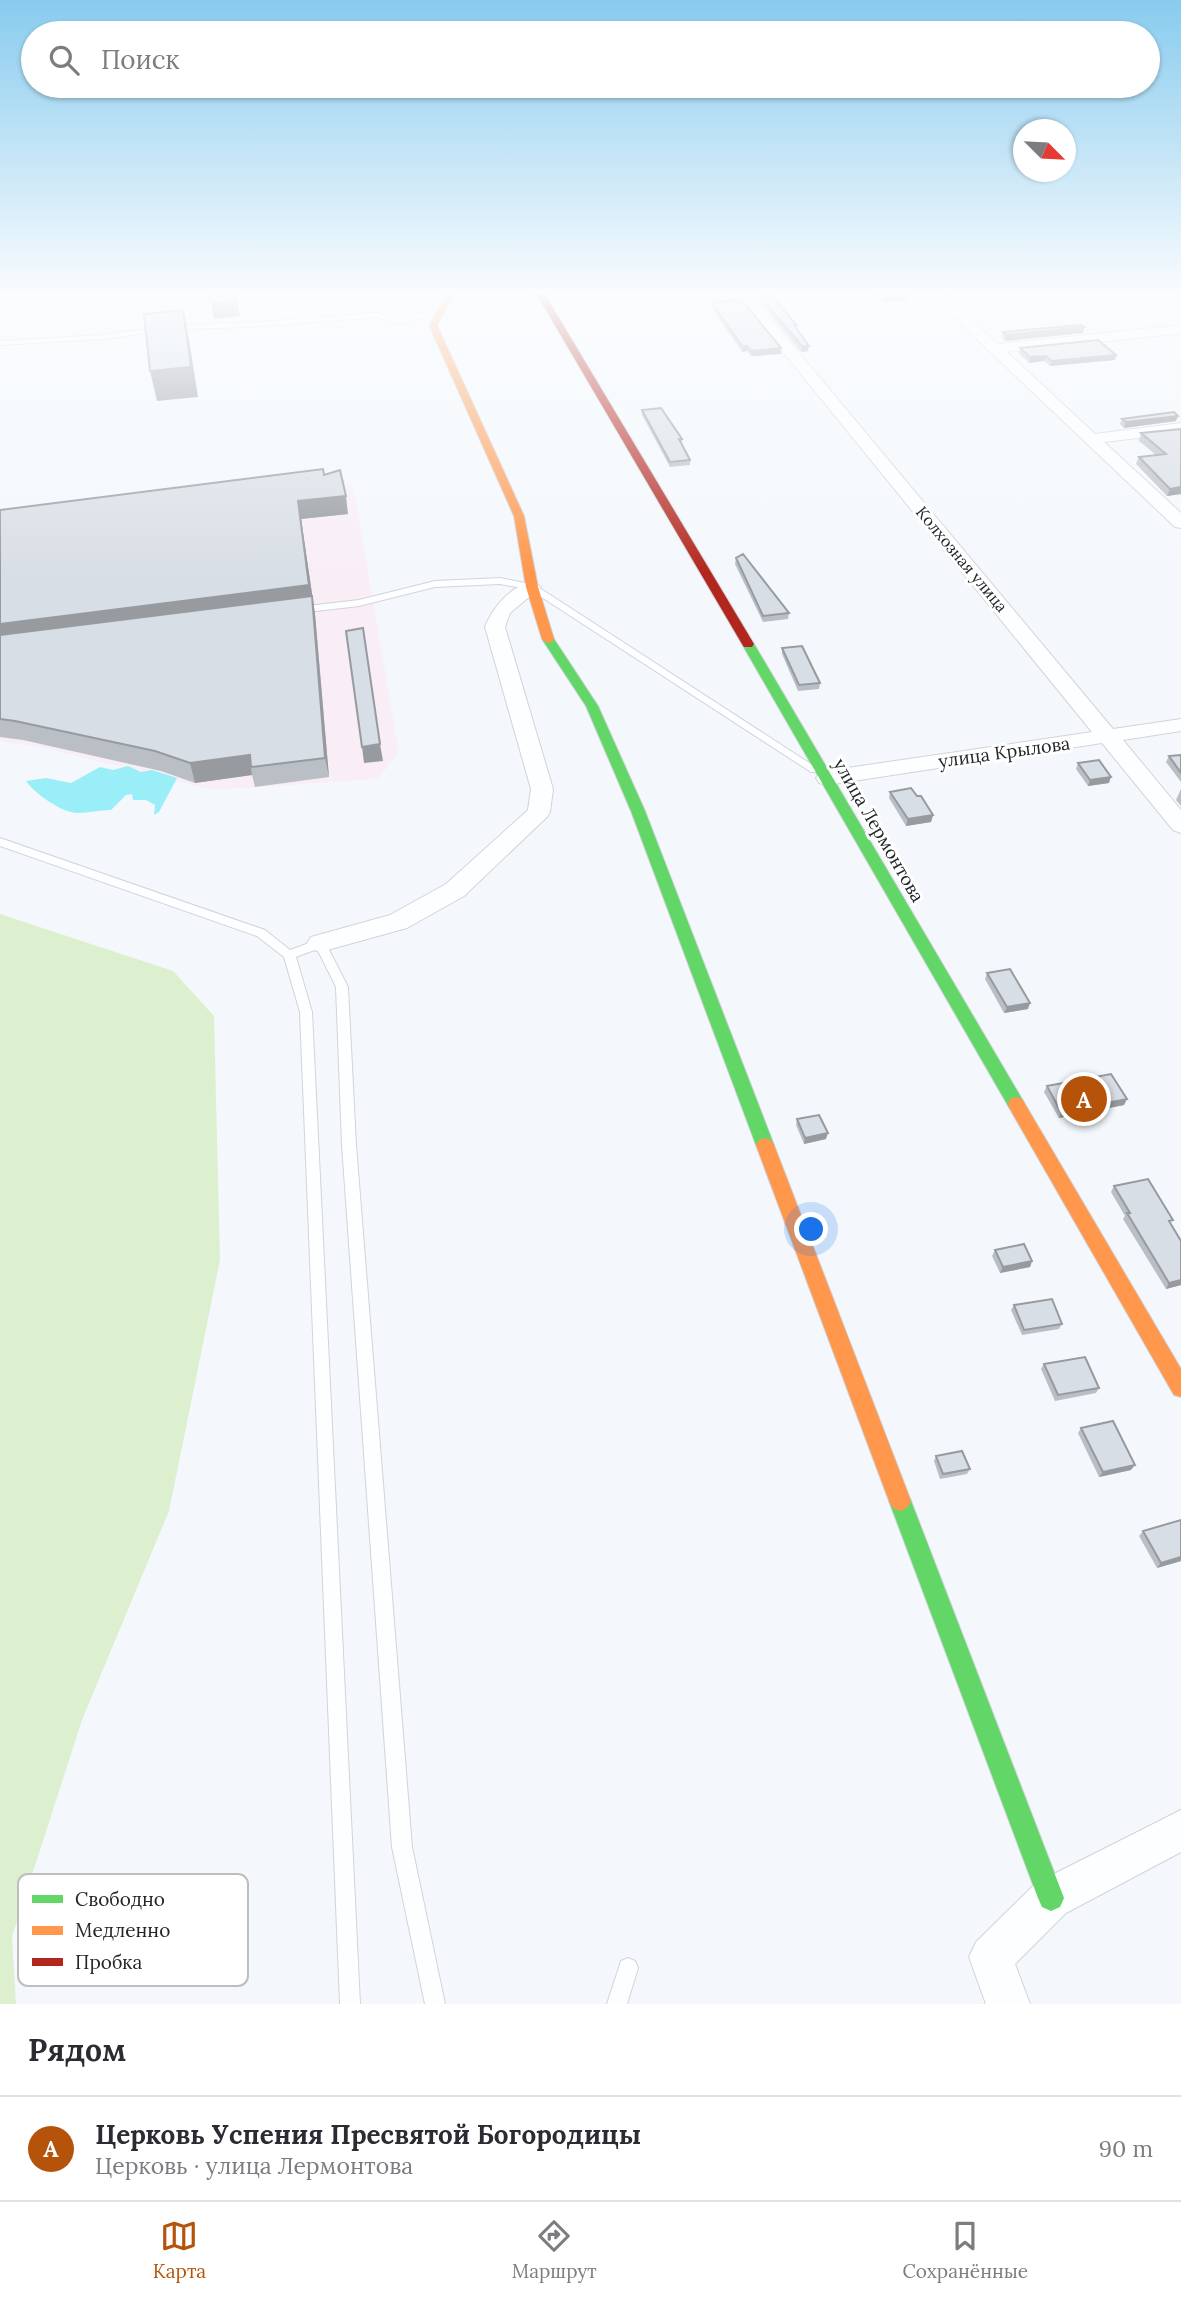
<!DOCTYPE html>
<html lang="ru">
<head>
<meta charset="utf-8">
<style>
  body { margin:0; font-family:Lora,serif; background:#f2f2f3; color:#2b2b33 }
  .compass { position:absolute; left:1013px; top:119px; width:63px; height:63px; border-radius:50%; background:#fff; box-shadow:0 2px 5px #0004; rotate:114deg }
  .you { position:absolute; left:812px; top:1230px; width:24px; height:24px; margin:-18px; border:5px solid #fff; border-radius:50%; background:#1a73e8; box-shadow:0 0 0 10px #1a73e833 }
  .badge { display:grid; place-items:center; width:46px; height:46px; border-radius:50%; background:#b45309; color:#fff; font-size:23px; font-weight:700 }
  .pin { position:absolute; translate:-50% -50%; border:4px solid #fff; box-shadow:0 2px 7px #0006 }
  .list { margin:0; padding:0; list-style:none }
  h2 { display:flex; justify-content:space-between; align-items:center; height:91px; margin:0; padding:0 28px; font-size:30px }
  h2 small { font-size:23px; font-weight:400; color:#7c7c81 }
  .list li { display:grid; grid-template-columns:46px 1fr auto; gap:21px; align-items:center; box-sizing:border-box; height:105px; padding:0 28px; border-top:2px solid #e1e1e2 }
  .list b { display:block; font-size:26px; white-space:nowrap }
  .list p { margin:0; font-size:23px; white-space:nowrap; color:#7c7c81 }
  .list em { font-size:23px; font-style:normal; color:#7c7c81 }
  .icon { flex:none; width:38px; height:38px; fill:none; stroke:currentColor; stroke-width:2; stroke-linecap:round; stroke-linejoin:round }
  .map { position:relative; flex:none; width:1181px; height:2004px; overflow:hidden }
  .search { position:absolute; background:#fff; box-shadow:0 2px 5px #0004; left:21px; right:21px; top:21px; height:77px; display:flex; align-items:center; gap:18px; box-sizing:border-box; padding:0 24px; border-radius:38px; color:#7c7c81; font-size:26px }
  .sheet { height:196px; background:#fff }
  nav { display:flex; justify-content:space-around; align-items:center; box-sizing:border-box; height:98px; border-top:2px solid #e1e1e2; background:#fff; font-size:19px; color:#7c7c81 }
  nav a { display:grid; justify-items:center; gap:4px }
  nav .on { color:#b45309 }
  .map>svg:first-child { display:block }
  .industrial { fill:#f9eef6 }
  .green { fill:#dcf0cf }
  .water { fill:#99eef8 }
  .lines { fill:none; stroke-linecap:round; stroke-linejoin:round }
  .lane-casing { stroke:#d1d4d8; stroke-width:2 }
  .street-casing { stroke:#d1d4d8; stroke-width:2 }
  .fast-casing { stroke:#d1d4d8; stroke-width:2 }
  .slow-casing { stroke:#d1d4d8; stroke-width:2 }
  .jam-casing { stroke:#d1d4d8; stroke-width:2 }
  .lane { fill:#fdfeff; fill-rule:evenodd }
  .street { fill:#fdfeff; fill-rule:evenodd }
  .fast { fill:#63d668; fill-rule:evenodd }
  .slow { fill:#ff974d; fill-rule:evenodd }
  .jam { fill:#b3261e; fill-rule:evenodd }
  .wall { fill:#babfc5 }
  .shaded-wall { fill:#979ba0 }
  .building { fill:#d8dee5; stroke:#979ba0; stroke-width:2 }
  .labels { text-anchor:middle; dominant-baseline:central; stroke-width:6; stroke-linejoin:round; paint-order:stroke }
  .far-street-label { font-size:16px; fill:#232629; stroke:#fff }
  .street-label { font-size:18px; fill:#232629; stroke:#fff }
  .key { fill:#fff; stroke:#bdbebf; stroke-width:2 }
  .key-label { font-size:19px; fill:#232629 }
</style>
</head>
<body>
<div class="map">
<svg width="1181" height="2004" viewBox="0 0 1181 2004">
  <rect width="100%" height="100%" fill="#f4f8fc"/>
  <path class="industrial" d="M338,476L354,489L399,752L378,779L213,790L49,749L0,741V525Z"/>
  <path class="green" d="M0,914L173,971L214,1016L220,1260L169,1511L82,1720L12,1937L16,2004H0Z"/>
  <path class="water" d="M128,766L141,772L152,770L177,778L159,812L154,815L155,805L146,800H133L132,794L126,795L111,810C100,810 88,813 77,813C62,813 34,793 26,781L46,778L71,783L100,767L113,770Z"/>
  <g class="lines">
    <defs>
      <path id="lane" d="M155,293H161L181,323L180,324H176Z
        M542,295L545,297L544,298L446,309L400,324L377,317L249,327L180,329L102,339L0,345V341L102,335L180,325L249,323L377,313L400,320L445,305Z
        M500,578L535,585L820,770L819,772H811L529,589L500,584L435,587L359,606L299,613L295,610L299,607L359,600L435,581Z
        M0,838L265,930L290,950L320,939L324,940L348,987L356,1145L412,1847L445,2004H425L392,1847L342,1145L336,987L317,949L296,957L312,1012L360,2004H340L300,1012L284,957L257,936L0,846Z
        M628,1958L635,1961L638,1968L627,2004H607L621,1961Z"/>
      <path id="street" d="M735,293H749L1113,729L1181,719V731L1123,740L1181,810V833L1173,830L1102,743L827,785L819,783L816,778L819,773L827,771L1092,732Z
        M928,293H942L998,344L1181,325V333L1007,352L1095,434L1181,423V433L1104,442L1181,513V528L1175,527Z
        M532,581L541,587L510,613L505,627L553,789L550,812L547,817L464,896L407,928L320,952L311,949L307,943L311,937L390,915L446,884L528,810L531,789L485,627C493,607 510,587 532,581Z
        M1181,1810V1852L1066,1913L1015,1964L1030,2004H986L969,1957L976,1942L1036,1883Z"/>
      <path id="fast" d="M548,635L552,636L598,706L645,811L774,1145L771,1150L765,1152L759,1150L756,1145L631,811L586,706L542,639Z
        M748,640L754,644L1022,1099L1024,1104L1022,1109H1010L742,644Z
        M900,1491L907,1494L911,1501L1064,1898L1060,1907L1051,1911L1042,1907L1038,1898L889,1501L893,1494Z"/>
      <path id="slow" d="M443,293H451L453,298L437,325L524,516L538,587L554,639L552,642L548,643L542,639L526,587L514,516L429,325L445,298Z
        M1016,1097L1022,1099L1181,1369V1397L1174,1395L1010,1109L1008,1104L1010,1099Z
        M765,1138L771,1140L774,1145L911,1501L907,1508L900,1511L893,1508L889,1501L756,1145L759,1140Z"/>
      <path id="jam" d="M536,293H544L754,644L752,647H744L742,644Z"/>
    </defs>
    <use href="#lane" class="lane-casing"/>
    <use href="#street" class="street-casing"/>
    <use href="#fast" class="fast-casing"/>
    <use href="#slow" class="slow-casing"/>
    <use href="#jam" class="jam-casing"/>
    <use href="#lane" class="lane"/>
    <use href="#street" class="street"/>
    <use href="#fast" class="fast"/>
    <use href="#slow" class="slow"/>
    <use href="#jam" class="jam"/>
  </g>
  <path class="wall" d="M874,293H906L907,300L883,302Z
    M760,297L796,329L808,351L801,352L760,302Z
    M711,302L781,348V354L751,356L747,351L742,352L711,307Z
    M1003,332L1083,333L1005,341L1002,338Z
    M1020,348L1116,355L1115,360L1050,366L1044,361L1029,363L1019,353Z
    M642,410L682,439V444L690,460V465L670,467L642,415Z
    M1122,419L1176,421L1124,428L1120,424Z
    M1181,429V494L1167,496L1136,464L1139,457L1156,455L1139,441L1141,433Z
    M324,475L348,514L301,519L315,614L329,777L255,787L252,775L195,783L161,771L23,740L0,737V510Z
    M736,558L789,613L788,619L763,622L735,564Z
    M782,648L820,683L819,689L798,691L782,654Z
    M1181,755V782L1166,762L1169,756Z
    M1078,763L1109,783L1088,786L1076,769Z
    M1181,789V806L1176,800Z
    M890,792L917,796L933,815L931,822L906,826L889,798Z
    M987,973L1028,1009L1004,1013L985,979Z
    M1047,1086L1124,1105L1059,1118L1044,1092Z
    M797,1119L826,1139L804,1144L796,1125Z
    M1114,1186L1171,1225L1181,1285L1166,1289L1123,1219L1125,1216L1111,1192Z
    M995,1250L1032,1261L1030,1267L1000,1273L992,1256Z
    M1014,1305L1062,1324L1059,1329L1022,1335L1011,1310Z
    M1044,1364L1099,1388L1096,1393L1055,1401L1041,1369Z
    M1081,1428L1131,1470L1099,1477L1078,1433Z
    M936,1456L970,1469L967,1474L940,1479L934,1461Z
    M1181,1520V1561L1157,1568L1139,1536L1143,1531Z"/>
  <path class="shaded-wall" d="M908,295L907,300L883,302L884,297Z
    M237,301L240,316L214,319L211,303Z
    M183,310L189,339L198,397L157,401L150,371Z
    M1084,327L1083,333L1005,341L1006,335Z
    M747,346V351L742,352L743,347Z
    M802,346H809L808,351L801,352Z
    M781,348V354L751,356V351Z
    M1116,355L1115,360L1050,366L1052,361Z
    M1046,356L1044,361L1029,363L1030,357Z
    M1178,416L1176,421L1124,428L1126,422Z
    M1181,487V494L1167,496L1170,489Z
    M346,496L348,514L301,519L315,614L329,777L325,758L0,644V624L298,501Z
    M380,744L383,761L364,763L362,747Z
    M250,755L251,767L252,775L195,783L190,763Z
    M1111,777L1109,783L1088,786L1090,780Z
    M933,815L931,822L906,826L908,819Z
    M1030,1003L1028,1009L1004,1013L1007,1007Z
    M1127,1099L1124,1105L1059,1118L1061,1112Z
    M828,1133L826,1139L804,1144L805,1138Z
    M1032,1261L1030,1267L1000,1273L1003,1267Z
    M1181,1280V1285L1166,1289L1169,1283Z
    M1135,1465L1131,1470L1099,1477L1103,1472Z
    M1181,1557V1561L1157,1568L1161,1563Z"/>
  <path class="building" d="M208,293H234L237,301L211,303Z
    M879,293H906L908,295L884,297Z
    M771,296L797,325H794L809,346H802L760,297Z
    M741,299L781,348L751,351L747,346L743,347L711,302Z
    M183,310L191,367L150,371L144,314Z
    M1081,325L1084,327L1006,335L1003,332Z
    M1098,340L1116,355L1052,361L1046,356L1030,357L1020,348Z
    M661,408L682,439H679L690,460L670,462L642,410Z
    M1174,412L1178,416L1126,422L1122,419Z
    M1181,429V487L1170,489L1139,457L1166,454L1141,433Z
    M323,469L324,475L340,470L346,496L298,501L309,585L0,624V510Z
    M743,554L789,613L763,616L736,558Z
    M312,596L325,758L251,767L250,755L190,763L155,751L15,721L0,719V635Z
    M363,628L380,744L362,747L346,631Z
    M802,646L820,683L799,685L782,648Z
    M1181,755V773L1169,756Z
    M1099,760L1111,777L1090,780L1078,763Z
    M911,788L917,796H921L933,815L908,819L890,792Z
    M1010,969L1030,1003L1007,1007L987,973Z
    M1111,1074L1127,1099L1061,1112L1047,1086Z
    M819,1115L828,1133L805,1138L797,1119Z
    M1148,1179L1173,1220L1169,1221L1181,1241V1280L1169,1283L1127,1213H1130L1114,1186Z
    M1024,1244L1032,1261L1003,1267L995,1250Z
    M1052,1299L1062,1324L1024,1330L1014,1305Z
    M1085,1357L1099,1388L1058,1395L1044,1364Z
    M1113,1421L1135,1465L1103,1472L1081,1428Z
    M962,1451L970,1469L943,1474L936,1456Z
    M1181,1520V1557L1161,1563L1143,1531Z"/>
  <linearGradient id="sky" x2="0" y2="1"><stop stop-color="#88cbee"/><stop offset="0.51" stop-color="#fafcfe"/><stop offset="1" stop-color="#fafcfe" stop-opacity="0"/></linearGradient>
  <rect width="1181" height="573" fill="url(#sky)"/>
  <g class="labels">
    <g class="far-street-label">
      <text transform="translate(962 559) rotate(50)">Колхозная улица</text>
    </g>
    <g class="street-label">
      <text transform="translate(1004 752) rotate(-8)">улица Крылова</text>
      <text transform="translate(879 830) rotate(60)">улица Лермонтова</text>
    </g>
  </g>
  <rect x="18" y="1874" width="230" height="112" rx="10" class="key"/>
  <rect x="32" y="1895" width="31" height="8" fill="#63d668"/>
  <rect x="32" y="1926" width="31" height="9" fill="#ff974d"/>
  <rect x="32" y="1958" width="31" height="8" fill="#b3261e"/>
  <g class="key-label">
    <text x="75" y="1906">Свободно</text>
    <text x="75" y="1937">Медленно</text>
    <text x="75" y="1969">Пробка</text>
  </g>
</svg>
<svg class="compass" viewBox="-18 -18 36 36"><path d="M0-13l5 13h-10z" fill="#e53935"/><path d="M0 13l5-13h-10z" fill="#7c7c81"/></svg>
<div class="you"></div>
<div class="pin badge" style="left:1084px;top:1099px">A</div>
<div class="search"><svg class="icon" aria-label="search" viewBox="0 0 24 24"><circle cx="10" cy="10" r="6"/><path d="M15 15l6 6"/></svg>Поиск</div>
</div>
<section class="sheet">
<h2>Рядом<small></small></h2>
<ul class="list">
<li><span class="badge">A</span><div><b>Церковь Успения Пресвятой Богородицы</b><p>Церковь · улица Лермонтова</p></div><em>90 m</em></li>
</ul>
</section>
<nav>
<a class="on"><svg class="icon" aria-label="map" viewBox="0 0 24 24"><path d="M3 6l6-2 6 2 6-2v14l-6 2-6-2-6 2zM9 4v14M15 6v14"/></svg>Карта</a>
<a><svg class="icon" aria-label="directions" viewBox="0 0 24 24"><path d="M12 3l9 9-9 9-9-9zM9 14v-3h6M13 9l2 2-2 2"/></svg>Маршрут</a>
<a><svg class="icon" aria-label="saved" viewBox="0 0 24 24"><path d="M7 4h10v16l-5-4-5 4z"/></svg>Сохранённые</a>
</nav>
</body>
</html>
